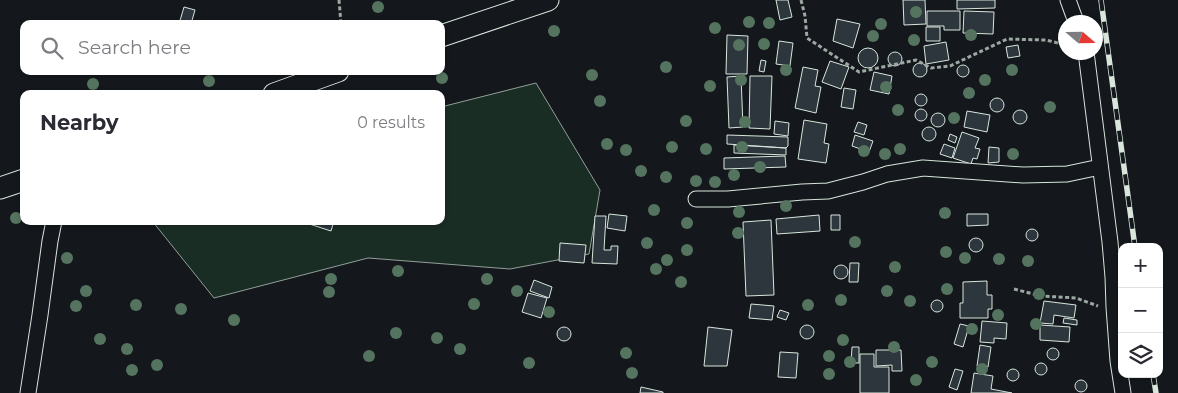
<!DOCTYPE html>
<html lang="en">
<head>
<meta charset="utf-8">
<style>
  body { margin:0; font-family:Montserrat,sans-serif; background:#f2f2f3; color:#2b2b33 }
  .controls { position:absolute; right:15px; bottom:15px; display:grid; overflow:hidden; border-radius:10px; box-shadow:0 1px 4px #0004 }
  .controls button { width:45px; height:45px; display:grid; place-items:center; padding:0; border:0; border-bottom:1px solid #e1e1e2; background:#fff; color:#2b2b33; font:25px sans-serif }
  .compass { position:absolute; left:1058px; top:15px; width:45px; height:45px; border-radius:50%; background:#fff; box-shadow:0 1px 4px #0004; rotate:110deg }
  .list { margin:0; padding:0; list-style:none }
  h2 { display:flex; justify-content:space-between; align-items:center; height:65px; margin:0; padding:0 20px; font-size:21px }
  h2 small { font-size:16px; font-weight:400; color:#7c7c81 }
  .icon { flex:none; width:28px; height:28px; fill:none; stroke:currentColor; stroke-width:2; stroke-linecap:round; stroke-linejoin:round }
  .map { position:relative; flex:none; width:1178px; height:393px; overflow:hidden }
  .search { position:absolute; background:#fff; box-shadow:0 1px 4px #0004; left:20px; top:20px; width:425px; height:55px; display:flex; align-items:center; gap:12px; box-sizing:border-box; padding:0 18px; border-radius:10px; color:#7c7c81; font-size:19px }
  .panel { position:absolute; background:#fff; box-shadow:0 1px 4px #0004; left:20px; top:90px; width:425px; height:135px; border-radius:10px }
  .map>svg:first-child { display:block }
  .green { fill:#1a2d24; stroke:#939e99 }
  .building { fill:#2c363c; stroke:#d8e6dc }
  .lines { fill:none; stroke-linecap:round; stroke-linejoin:round }
  .street-casing { stroke:#d8e6dc; stroke-width:17 }
  .secondary-casing { stroke:#d8e6dc; stroke-width:23 }
  .path { stroke:#9da8a2; stroke-width:3; stroke-dasharray:4 2.5; stroke-linecap:butt }
  .street { stroke:#14181c; stroke-width:15 }
  .secondary { stroke:#14181c; stroke-width:21 }
  .rail-casing { stroke:#d8e6dc; stroke-width:5.5 }
  .rail { stroke:#14181c; stroke-width:4; stroke-dasharray:11; stroke-linecap:butt }
  .tree { fill:#55745f }
</style>
</head>
<body>
<div class="map">
<svg width="1178" height="393" viewBox="0 0 1178 393">
  <rect width="100%" height="100%" fill="#14181c"/>
  <path class="green" d="M536,83L600,190L589,254L510,269L368,258L214,298L153,222L441,221V107Z"/>
  <path class="building" d="M776,0H788L792,17L780,20Z
    M903,0H925L926,24L904,25Z
    M957,0H995V8L957,9Z
    M184,7L195,10L191,24H179Z
    M927,11H960V30H944V26H927Z
    M964,11L994,12L993,34L963,33Z
    M837,19L860,24L853,48L833,41Z
    M926,27H940V41H926Z
    M727,35L748,36L747,74H726Z
    M779,41L793,43L790,66L776,64Z
    M946,42L949,60L926,64L924,46Z
    M1018,45L1020,56L1008,58L1006,47Z
    M858 58a10 10 0 1 1 20 0a10 10 0 1 1-20 0Z
    M888 59a7 7 0 1 1 14 0a7 7 0 1 1-14 0Z
    M761,60L766,61L764,72L759,71Z
    M830,61L849,67L841,89L822,82Z
    M913 70a7 7 0 1 1 14 0a7 7 0 1 1-14 0Z
    M957 71a6 6 0 1 1 12 0a6 6 0 1 1-12 0Z
    M803,67L818,70L815,86L821,87L816,113L795,108Z
    M874,72L892,76L889,94L870,90Z
    M741,76L743,127L729,128L727,77Z
    M750,76H772L770,129L749,128Z
    M844,88L856,90L853,109L841,107Z
    M915 100a6 6 0 1 1 12 0a6 6 0 1 1-12 0Z
    M990 105a7 7 0 1 1 14 0a7 7 0 1 1-14 0Z
    M915 115a6 6 0 1 1 12 0a6 6 0 1 1-12 0Z
    M1013 117a7 7 0 1 1 14 0a7 7 0 1 1-14 0Z
    M967,111L990,115L987,132L964,127Z
    M931 120a7 7 0 1 1 14 0a7 7 0 1 1-14 0Z
    M804,120L827,124L824,143L829,144L826,163L798,159Z
    M775,121L789,123L788,136L774,134Z
    M858,122L867,125L864,135L854,132Z
    M922 134a7 7 0 1 1 14 0a7 7 0 1 1-14 0Z
    M962,132L979,138L975,148L980,149L977,159L973,158L971,164L953,158Z
    M950,134L957,137L955,143L948,140Z
    M727,135L788,137V146L786,148L727,144Z
    M855,135L873,141L869,152L852,146Z
    M944,144L955,148L952,158L940,154Z
    M734,145L786,148V155L734,153Z
    M989,147L999,148V162L988,163Z
    M785,156L786,167L724,169V158Z
    M609,214L627,216L625,231L607,228Z
    M967,214H988V225L967,226Z
    M819,215L820,231L777,234L776,219Z
    M831,215H840V230H831Z
    M595,216H606L604,250H611V246H618L617,264L592,263Z
    M771,220L774,295L746,296L743,222Z
    M300,221H334L331,231Z
    M1026 235a6 6 0 1 1 12 0a6 6 0 1 1-12 0Z
    M969 245a7 7 0 1 1 14 0a7 7 0 1 1-14 0Z
    M560,243L586,245L584,263L559,261Z
    M850,263H859L858,282H849Z
    M834 272a7 7 0 1 1 14 0a7 7 0 1 1-14 0Z
    M534,280L552,287L549,298L530,291Z
    M987,281V295H992V309H988V318H960V303H963V282Z
    M528,293L547,298L541,318L522,312Z
    M931 306a6 6 0 1 1 12 0a6 6 0 1 1-12 0Z
    M1044,301L1076,305L1074,318L1054,315L1053,324L1040,323Z
    M751,304L774,306L772,320L749,318Z
    M780,310L789,313L786,320L777,317Z
    M1064,318L1077,320V325L1063,323Z
    M982,321L1007,323L1006,339L994,338V343L980,342Z
    M960,324L969,326L963,347L954,344Z
    M1040,325L1070,327L1069,342L1040,340Z
    M800 332a7 7 0 1 1 14 0a7 7 0 1 1-14 0Z
    M557 334a7 7 0 1 1 14 0a7 7 0 1 1-14 0Z
    M708,327L732,330L727,366H704Z
    M980,345L991,347L988,367L977,366Z
    M852,347H859V363H851Z
    M1047 354a6 6 0 1 1 12 0a6 6 0 1 1-12 0Z
    M876,350H901L902,371H892V365L876,366Z
    M780,352L798,353L796,378L778,377Z
    M860,354H874V367H889V393H860Z
    M1035 369a6 6 0 1 1 12 0a6 6 0 1 1-12 0Z
    M1007 375a6 6 0 1 1 12 0a6 6 0 1 1-12 0Z
    M955,369L963,371L957,390L949,387Z
    M974,373L993,376L991,389L1012,393H971Z
    M1075 386a6 6 0 1 1 12 0a6 6 0 1 1-12 0Z
    M641,387L663,392V393H640Z"/>
  <g class="lines">
    <defs>
      <path id="street" d="M1068,0L1076,22
        M1086,52L1110,242L1113,277L1114,307L1118,361L1123,393
        M696,199H728L802,192L828,191L863,182L887,174L923,168L1023,175L1067,174L1100,167
        M28,393L40,315L50,241L54,221"/>
      <path id="secondary" d="M441,36L548,0
        M274,94L338,71
        M0,188L24,180"/>
    </defs>
    <use href="#street" class="street-casing"/>
    <use href="#secondary" class="secondary-casing"/>
    <path class="path" d="M339,0L341,24
      M801,0L805,16L807,38L859,72L916,60L931,68L950,66L1007,39L1046,40L1066,45
      M1014,289L1041,296L1076,298L1098,306"/>
    <use href="#street" class="street"/>
    <use href="#secondary" class="secondary"/>
    <defs>
      <path id="rail" d="M1101,0L1135,247
        M1153,374L1156,393"/>
    </defs>
    <use href="#rail" class="rail-casing"/>
    <use href="#rail" class="rail"/>
  </g>
  <g class="tree">
    <circle cx="378" cy="7" r="6"/>
    <circle cx="916" cy="12" r="6"/>
    <circle cx="749" cy="22" r="6"/>
    <circle cx="769" cy="23" r="6"/>
    <circle cx="881" cy="24" r="6"/>
    <circle cx="715" cy="28" r="6"/>
    <circle cx="554" cy="31" r="6"/>
    <circle cx="971" cy="35" r="6"/>
    <circle cx="873" cy="36" r="6"/>
    <circle cx="914" cy="40" r="6"/>
    <circle cx="764" cy="44" r="6"/>
    <circle cx="739" cy="45" r="6"/>
    <circle cx="666" cy="67" r="6"/>
    <circle cx="786" cy="70" r="6"/>
    <circle cx="1012" cy="70" r="6"/>
    <circle cx="592" cy="75" r="6"/>
    <circle cx="442" cy="78" r="6"/>
    <circle cx="741" cy="80" r="6"/>
    <circle cx="985" cy="80" r="6"/>
    <circle cx="209" cy="81" r="6"/>
    <circle cx="93" cy="84" r="6"/>
    <circle cx="710" cy="86" r="6"/>
    <circle cx="886" cy="87" r="6"/>
    <circle cx="969" cy="93" r="6"/>
    <circle cx="600" cy="101" r="6"/>
    <circle cx="1050" cy="107" r="6"/>
    <circle cx="898" cy="110" r="6"/>
    <circle cx="954" cy="118" r="6"/>
    <circle cx="686" cy="121" r="6"/>
    <circle cx="745" cy="122" r="6"/>
    <circle cx="607" cy="144" r="6"/>
    <circle cx="672" cy="147" r="6"/>
    <circle cx="742" cy="147" r="6"/>
    <circle cx="706" cy="149" r="6"/>
    <circle cx="900" cy="149" r="6"/>
    <circle cx="626" cy="150" r="6"/>
    <circle cx="864" cy="151" r="6"/>
    <circle cx="885" cy="154" r="6"/>
    <circle cx="1013" cy="154" r="6"/>
    <circle cx="760" cy="167" r="6"/>
    <circle cx="641" cy="171" r="6"/>
    <circle cx="734" cy="175" r="6"/>
    <circle cx="666" cy="177" r="6"/>
    <circle cx="696" cy="181" r="6"/>
    <circle cx="715" cy="182" r="6"/>
    <circle cx="786" cy="206" r="6"/>
    <circle cx="654" cy="210" r="6"/>
    <circle cx="739" cy="212" r="6"/>
    <circle cx="945" cy="213" r="6"/>
    <circle cx="16" cy="218" r="6"/>
    <circle cx="687" cy="223" r="6"/>
    <circle cx="738" cy="233" r="6"/>
    <circle cx="855" cy="242" r="6"/>
    <circle cx="647" cy="243" r="6"/>
    <circle cx="687" cy="250" r="6"/>
    <circle cx="946" cy="252" r="6"/>
    <circle cx="67" cy="258" r="6"/>
    <circle cx="965" cy="258" r="6"/>
    <circle cx="999" cy="259" r="6"/>
    <circle cx="667" cy="260" r="6"/>
    <circle cx="1028" cy="261" r="6"/>
    <circle cx="895" cy="267" r="6"/>
    <circle cx="656" cy="269" r="6"/>
    <circle cx="398" cy="271" r="6"/>
    <circle cx="331" cy="279" r="6"/>
    <circle cx="487" cy="279" r="6"/>
    <circle cx="681" cy="282" r="6"/>
    <circle cx="947" cy="289" r="6"/>
    <circle cx="86" cy="291" r="6"/>
    <circle cx="517" cy="291" r="6"/>
    <circle cx="887" cy="291" r="6"/>
    <circle cx="329" cy="292" r="6"/>
    <circle cx="1039" cy="294" r="6"/>
    <circle cx="841" cy="300" r="6"/>
    <circle cx="910" cy="301" r="6"/>
    <circle cx="474" cy="304" r="6"/>
    <circle cx="136" cy="305" r="6"/>
    <circle cx="808" cy="305" r="6"/>
    <circle cx="76" cy="306" r="6"/>
    <circle cx="181" cy="309" r="6"/>
    <circle cx="549" cy="312" r="6"/>
    <circle cx="998" cy="315" r="6"/>
    <circle cx="234" cy="320" r="6"/>
    <circle cx="1036" cy="324" r="6"/>
    <circle cx="972" cy="329" r="6"/>
    <circle cx="396" cy="333" r="6"/>
    <circle cx="437" cy="338" r="6"/>
    <circle cx="100" cy="339" r="6"/>
    <circle cx="843" cy="340" r="6"/>
    <circle cx="894" cy="347" r="6"/>
    <circle cx="127" cy="349" r="6"/>
    <circle cx="460" cy="349" r="6"/>
    <circle cx="626" cy="353" r="6"/>
    <circle cx="369" cy="356" r="6"/>
    <circle cx="829" cy="356" r="6"/>
    <circle cx="850" cy="362" r="6"/>
    <circle cx="932" cy="362" r="6"/>
    <circle cx="529" cy="363" r="6"/>
    <circle cx="157" cy="365" r="6"/>
    <circle cx="982" cy="369" r="6"/>
    <circle cx="132" cy="370" r="6"/>
    <circle cx="632" cy="373" r="6"/>
    <circle cx="829" cy="374" r="6"/>
    <circle cx="916" cy="380" r="6"/>
  </g>
</svg>
<div class="controls">
<button>+</button>
<button>−</button>
<button><svg class="icon" aria-label="layers" viewBox="0 0 24 24"><path d="M12 4l9 5-9 5-9-5zM3 14l9 5 9-5"/></svg></button>
</div>
<svg class="compass" viewBox="-18 -18 36 36"><path d="M0-13l5 13h-10z" fill="#e53935"/><path d="M0 13l5-13h-10z" fill="#7c7c81"/></svg>
<div class="search"><svg class="icon" aria-label="search" viewBox="0 0 24 24"><circle cx="10" cy="10" r="6"/><path d="M15 15l6 6"/></svg>Search here</div>
<section class="panel">
<h2>Nearby<small>0 results</small></h2>
<ul class="list">
</ul>
</section>
</div>
</body>
</html>
